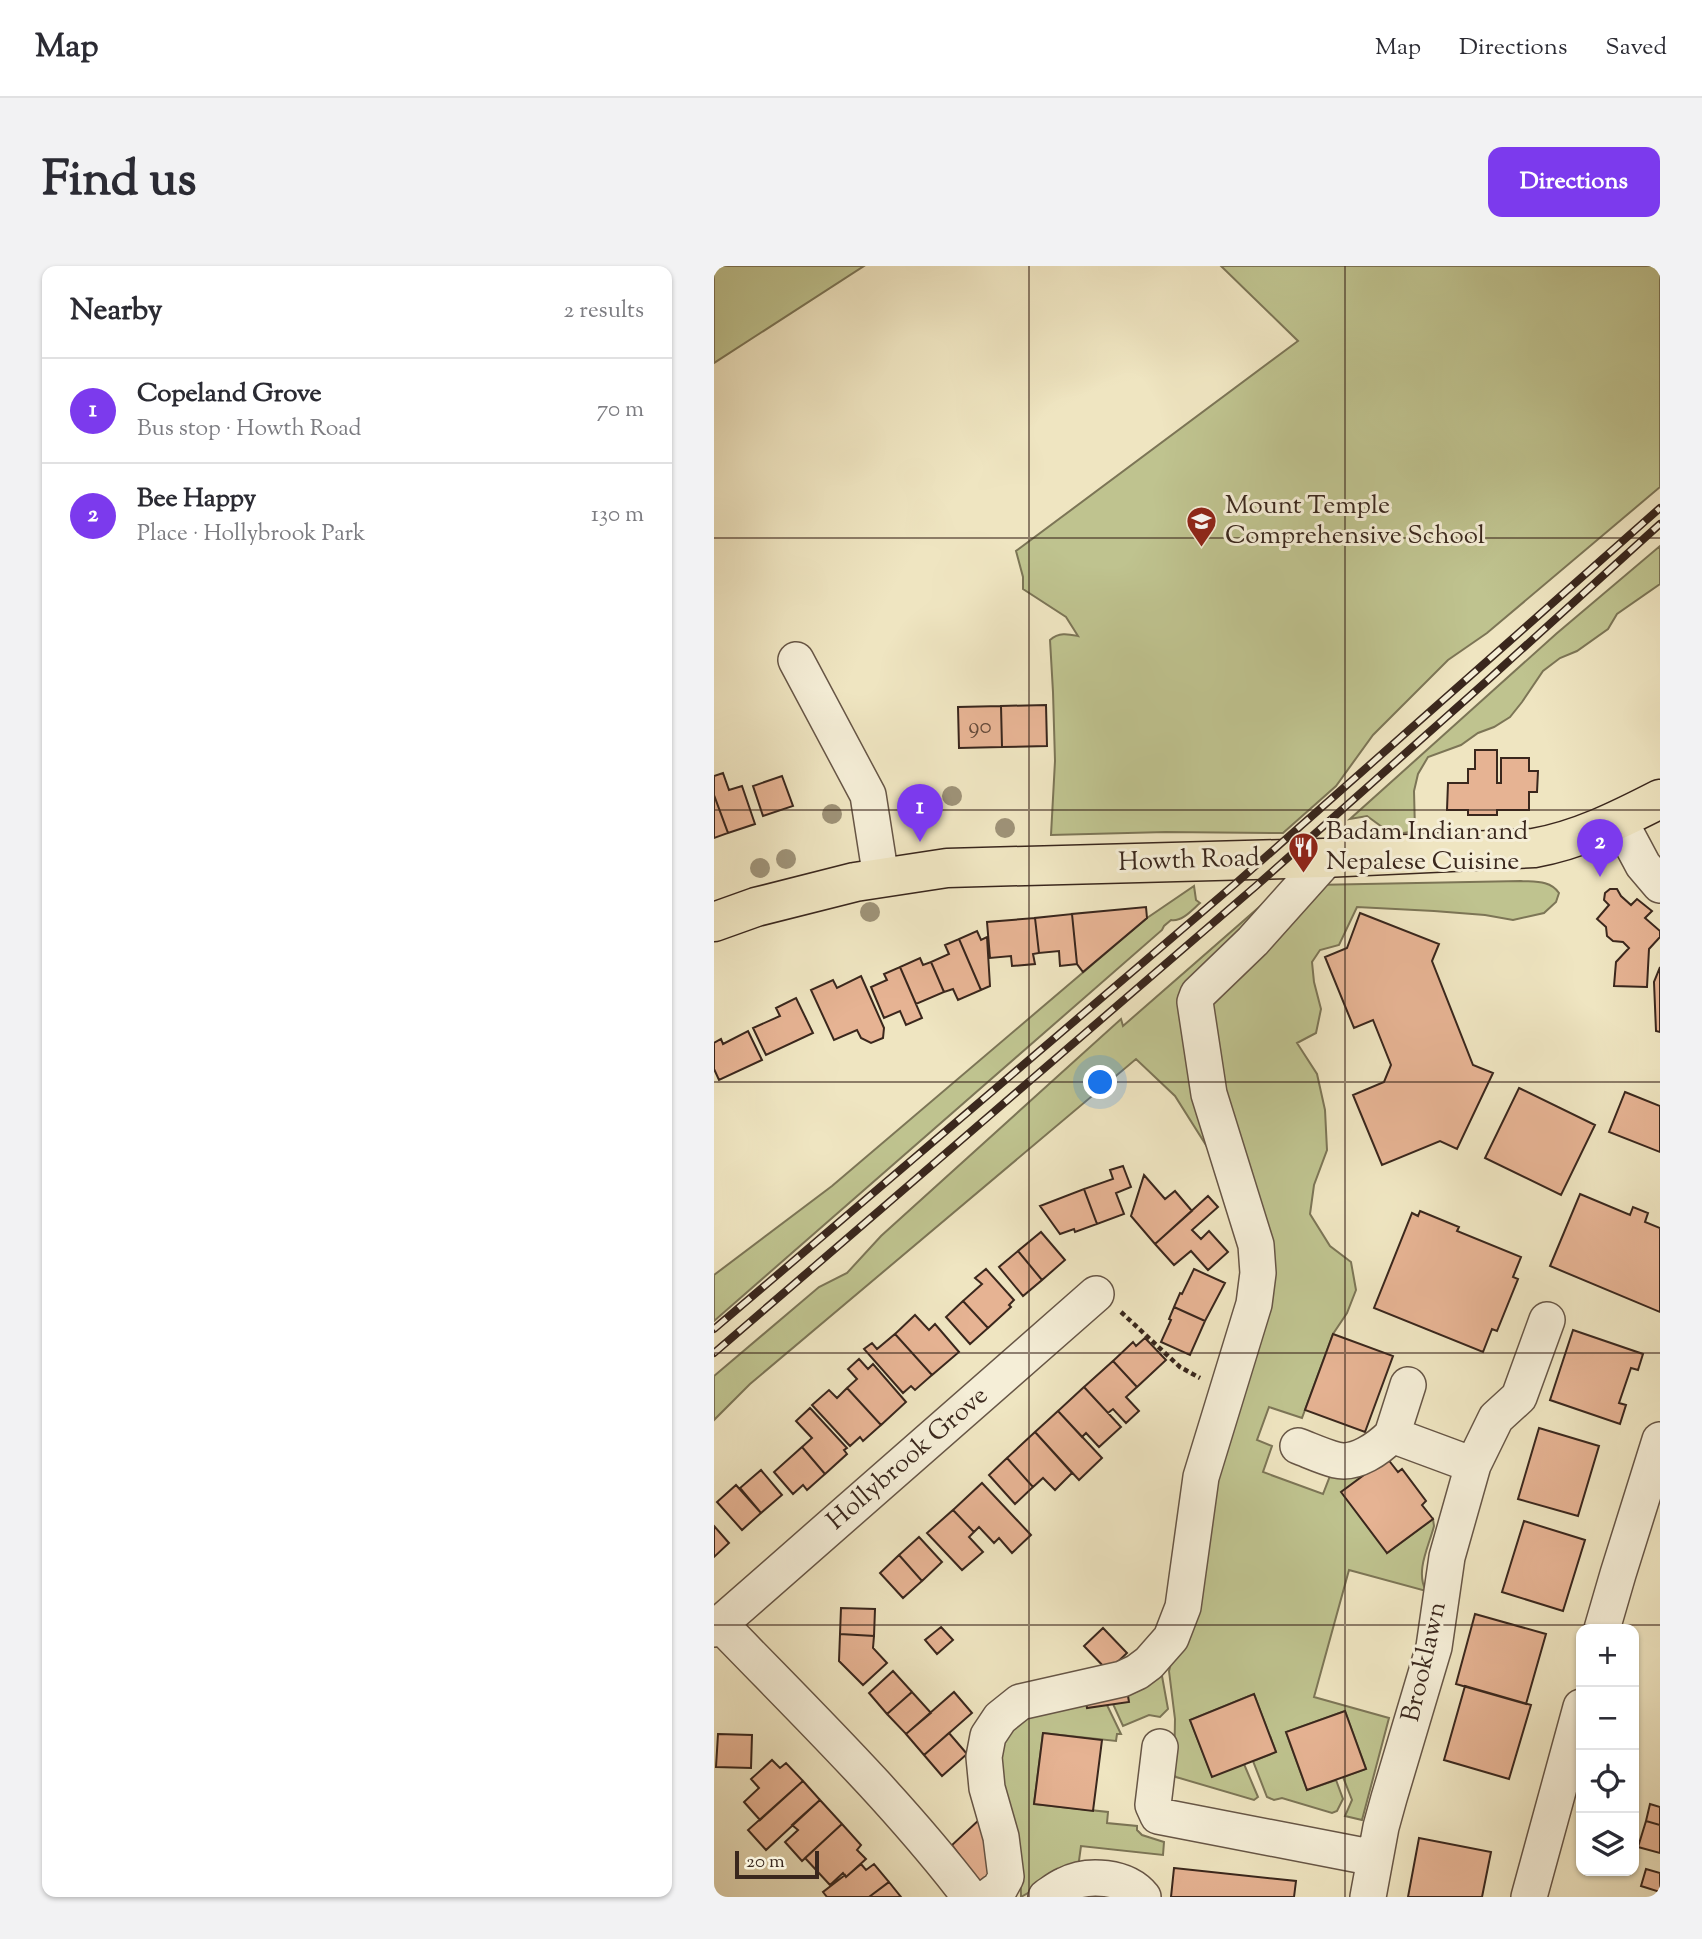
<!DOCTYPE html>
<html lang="en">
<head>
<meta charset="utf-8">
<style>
  body { margin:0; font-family:"Sorts Mill Goudy",serif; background:#f2f2f3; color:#2b2b33 }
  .controls { position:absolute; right:21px; bottom:21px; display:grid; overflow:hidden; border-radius:14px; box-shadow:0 2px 5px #0004 }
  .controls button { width:63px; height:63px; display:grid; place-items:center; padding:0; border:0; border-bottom:2px solid #e1e1e2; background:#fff; color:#2b2b33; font:35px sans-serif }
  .scale { position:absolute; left:21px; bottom:18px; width:84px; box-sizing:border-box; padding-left:7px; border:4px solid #3a271d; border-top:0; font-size:19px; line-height:24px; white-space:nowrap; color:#3a271d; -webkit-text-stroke:5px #f5eed7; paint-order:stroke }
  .you { position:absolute; left:387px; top:817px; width:24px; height:24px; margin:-18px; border:5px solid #fff; border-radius:50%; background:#1a73e8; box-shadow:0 0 0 10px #1a73e833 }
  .badge { display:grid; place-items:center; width:46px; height:46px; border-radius:50%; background:#7c3aed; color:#fff; font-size:23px; font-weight:700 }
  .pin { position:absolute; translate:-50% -58px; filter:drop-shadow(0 2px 4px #0008) }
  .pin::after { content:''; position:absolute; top:37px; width:24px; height:21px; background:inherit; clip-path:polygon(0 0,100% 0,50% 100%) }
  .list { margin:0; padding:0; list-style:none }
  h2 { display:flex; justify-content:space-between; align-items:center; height:91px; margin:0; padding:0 28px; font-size:30px }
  h2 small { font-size:23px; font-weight:400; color:#7c7c81 }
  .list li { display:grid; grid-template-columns:46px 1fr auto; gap:21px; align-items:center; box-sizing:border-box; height:105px; padding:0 28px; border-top:2px solid #e1e1e2 }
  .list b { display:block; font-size:26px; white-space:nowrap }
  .list p { margin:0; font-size:23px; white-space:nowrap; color:#7c7c81 }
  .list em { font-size:23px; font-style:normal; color:#7c7c81 }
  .icon { flex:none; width:38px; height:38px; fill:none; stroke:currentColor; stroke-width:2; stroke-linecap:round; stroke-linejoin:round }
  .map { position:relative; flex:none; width:946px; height:1631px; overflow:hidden; border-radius:14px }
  header { display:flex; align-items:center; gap:42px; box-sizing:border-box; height:98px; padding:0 35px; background:#fff; border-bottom:2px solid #e1e1e2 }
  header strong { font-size:33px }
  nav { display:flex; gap:38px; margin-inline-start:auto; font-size:24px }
  .intro { display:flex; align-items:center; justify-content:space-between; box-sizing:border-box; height:168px; padding:0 42px }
  h1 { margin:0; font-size:49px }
  .button { padding:18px 32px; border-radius:14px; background:#7c3aed; color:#fff; font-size:24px; font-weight:700 }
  main { display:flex; gap:42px; padding:0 42px }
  aside { flex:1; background:#fff; border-radius:14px; box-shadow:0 2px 5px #0004 }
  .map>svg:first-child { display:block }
  .green { fill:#bfc38f; stroke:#7c7556; stroke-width:2 }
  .building { fill:#e6b393; stroke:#3a271d; stroke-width:2 }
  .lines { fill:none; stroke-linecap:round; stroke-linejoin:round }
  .minor-casing { stroke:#675646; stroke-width:38 }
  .major-casing { stroke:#3a271d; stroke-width:41 }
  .path { stroke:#3a271d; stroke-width:4.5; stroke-dasharray:5 3.5; stroke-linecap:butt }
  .minor { stroke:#f5eed7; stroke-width:35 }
  .major { stroke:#efe5c1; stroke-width:38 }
  .rail-casing { stroke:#3a271d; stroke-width:8 }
  .rail { stroke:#f5eed7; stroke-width:5; stroke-dasharray:16; stroke-linecap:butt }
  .tree { fill:#9e9277 }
  .grid { fill:none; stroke:#3a271d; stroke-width:2; stroke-opacity:0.55 }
  .labels { text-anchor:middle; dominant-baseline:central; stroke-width:6; stroke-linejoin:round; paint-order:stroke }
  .number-label { font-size:23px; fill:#654a3a }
  .poi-label { font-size:26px; fill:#3a271d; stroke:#f5eed7; text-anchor:start }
  .street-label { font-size:26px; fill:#3a271d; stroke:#f5eed7 }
</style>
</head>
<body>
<header>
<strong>Map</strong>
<nav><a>Map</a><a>Directions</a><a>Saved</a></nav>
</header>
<div class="intro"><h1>Find us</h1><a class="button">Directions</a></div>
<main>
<aside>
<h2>Nearby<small>2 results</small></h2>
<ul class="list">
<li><span class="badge">1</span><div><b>Copeland Grove</b><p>Bus stop · Howth Road</p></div><em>70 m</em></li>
<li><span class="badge">2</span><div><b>Bee Happy</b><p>Place · Hollybrook Park</p></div><em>130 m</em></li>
</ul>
</aside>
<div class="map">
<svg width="946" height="1631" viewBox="0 0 946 1631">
  <rect width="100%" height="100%" fill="#efe5c1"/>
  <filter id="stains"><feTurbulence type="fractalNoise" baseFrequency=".00286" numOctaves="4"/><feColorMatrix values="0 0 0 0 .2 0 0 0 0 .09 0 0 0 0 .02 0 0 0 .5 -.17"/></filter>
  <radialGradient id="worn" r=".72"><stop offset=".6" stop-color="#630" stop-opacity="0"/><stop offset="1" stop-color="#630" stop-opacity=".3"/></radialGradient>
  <path class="green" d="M0,0H150L0,97Z
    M507,0H946V221L773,367L734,394L659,469L622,520L569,567L452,566L337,569L341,495L339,426L336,374C345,366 354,368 364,370L352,351L309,323V311L302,285L584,75Z
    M946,280V318L903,348L894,363L863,385L846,392L829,405L808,436L796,451L780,461L764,467L747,479L714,491L704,508L700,525L701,565L684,568L675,566L653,550L636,553L842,368Z
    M807,615C821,616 836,614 845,627L842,636L830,647L799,654L771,649L720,645L643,641L625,679L606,684L598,696L600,716L607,743L602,767L583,777L603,808L611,844L613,884L600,919L596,948L616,980L637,996L642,1024L633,1047L619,1068L588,1152L555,1141L543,1174L558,1180L549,1206L609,1228L616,1210L659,1202L673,1287L719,1253L720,1260C715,1280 701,1305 712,1325L635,1304L600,1431L675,1452L648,1554L631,1550L638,1534L629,1511L652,1503L631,1445L572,1466L593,1524L622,1514L629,1533L623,1545L618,1547L568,1532L560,1534L553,1531L539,1495L562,1486L540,1428L476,1454L498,1510L530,1498L544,1531L540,1534L462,1511L460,1509L461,1453L455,1405L460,1385L469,1368L531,986L502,895L461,830L422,793L36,1118L0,1154V1110L105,1021L133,1007L167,970L407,753L409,760L567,622L599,619Z
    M480,620L482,634L486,637C478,644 468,656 457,654L450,660L448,664L0,1055V1009L118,920L433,652Z
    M444,1406L448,1410L454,1443L446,1451L435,1449L409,1460L399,1438L413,1424Z
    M319,1438L393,1439L407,1468H403L402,1475L329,1467L320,1538L394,1546L393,1557L423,1560V1564L428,1569L450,1576L449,1589L367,1580L364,1602L333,1616L307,1631L306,1584L281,1516L290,1463Z"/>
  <path class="building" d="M332,439L333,480L288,481L287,440Z
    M287,440L288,481L245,482L244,441Z
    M761,484H783V517H787V492H815V505H824L823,526H815V544H783V549H754V544H733L734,517H754V503H761Z
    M9,507L15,524L28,520L41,558L14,567L0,529V510Z
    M68,510L79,540L49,550L39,520Z
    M0,529L14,567L0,572Z
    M896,623H903L907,630L917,639L923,633L938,645L931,652L946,665V671L935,683L933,721L900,720L902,696L915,682L909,676L899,675L893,670L892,661L883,653L895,639L890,634L891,627Z
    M432,641L433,652L369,706L363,698L358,648Z
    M646,647L725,678L718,695L759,799L779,807L743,883L726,875L668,899L639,829L670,816L677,799L659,754L640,762L611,691L633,682Z
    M358,648L363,698L346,700L345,685L325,687L321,652Z
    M321,652L325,687L319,688L321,698L298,700L297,690L276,692L273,656Z
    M263,665L267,674L273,671L276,720L267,724L245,673Z
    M245,673L267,724L244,734L239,723L230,726L217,696L235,688L231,679Z
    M206,692L209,699L217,696L230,726L202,738L186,701Z
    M186,701L208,752L192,759L186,745L170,752L157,721L173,714L170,708Z
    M946,701V766L942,765L940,716Z
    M147,710L170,762L169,772L157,777L147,772L143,764L120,774L97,724L119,714L123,722Z
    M82,732L99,767L52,789L39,762L66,750L62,742Z
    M34,765L48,794L5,814L0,803V777L7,773L9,778Z
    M805,822L881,859L847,929L771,892Z
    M911,826L946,840V886L895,866Z
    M409,900L417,921L402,927L410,948L383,958L370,923L399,913L396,904Z
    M430,909L451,933L461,925L478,945L441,978L417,950Z
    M370,923L383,958L361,966L360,963L346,968L326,940Z
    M866,928L916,949L919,941L934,947L931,956L946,962V1046L836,1000Z
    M494,930L504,941L478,964L487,973L495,965L514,986L494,1004L477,985L460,999L441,978Z
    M706,945L745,961L743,965L807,991L799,1011L804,1013L783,1065L778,1063L769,1086L660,1042L698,947L704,950Z
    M327,966L351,994L328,1014L304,985Z
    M304,985L328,1014L309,1030L285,1001Z
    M272,1003L300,1034L295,1039L297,1041L274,1062L249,1035L268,1018L261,1012Z
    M480,1003L511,1017L491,1055L460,1041L466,1027L468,1028Z
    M249,1035L274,1062L256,1078L232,1051Z
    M460,1041L491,1055L476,1089L447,1076L457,1054L455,1053Z
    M201,1049L215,1064L221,1058L245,1086L218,1109L181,1068Z
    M859,1064L929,1088L924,1104L917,1102L905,1137L912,1139L906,1158L836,1134Z
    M181,1068L218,1109L201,1124L197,1120L189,1127L150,1083L158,1077L163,1083Z
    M619,1068L679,1090L651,1166L591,1144Z
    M431,1072L452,1094L423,1121L399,1095L419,1076L422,1080Z
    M145,1093L154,1103L159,1098L192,1136L167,1159L133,1122L143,1113L134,1103Z
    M399,1095L423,1121L412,1131L425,1145L412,1157L399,1143L394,1147L370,1121Z
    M370,1121L407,1161L385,1181L372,1167L368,1171L344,1145Z
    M133,1122L167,1159L149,1175L146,1171L136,1180L98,1139L115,1124L123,1132Z
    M96,1142L133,1182L130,1184L133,1188L111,1208L88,1181L98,1172L82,1155Z
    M344,1145L388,1192L365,1214L321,1166Z
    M825,1162L885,1180L864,1250L804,1233Z
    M321,1166L358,1207L341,1224L329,1212L319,1221L293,1192Z
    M88,1181L111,1208L93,1224L89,1219L79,1228L60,1206Z
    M293,1192L319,1221L301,1238L275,1209Z
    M673,1192L684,1206L688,1203L712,1235L708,1239L719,1253L673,1287L627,1226Z
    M47,1204L68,1229L47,1247L26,1222Z
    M268,1217L317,1269L298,1287L285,1272L280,1277L265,1261L260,1266L239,1244Z
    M22,1219L47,1247L28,1264L3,1236Z
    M239,1244L260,1266L255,1271L269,1286L248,1304L213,1267Z
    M810,1255L871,1274L849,1345L788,1326Z
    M0,1260L15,1277L0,1291Z
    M205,1271L228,1296L208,1315L185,1289Z
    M185,1289L208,1315L189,1332L166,1307Z
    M127,1342L161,1343L160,1370L126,1368Z
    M761,1348L832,1368L812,1438L742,1418Z
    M227,1361L239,1374L223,1388L211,1374Z
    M389,1362L413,1387L394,1405L370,1380Z
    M126,1368L160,1370L159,1382L173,1397L149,1419L125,1395Z
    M179,1405L198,1426L173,1448L155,1427Z
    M751,1420L817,1439L795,1513L730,1494Z
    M413,1424L415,1436L373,1442L371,1430Z
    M198,1426L217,1447L192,1468L173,1448Z
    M240,1426L258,1447L210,1489L192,1468Z
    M540,1428L562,1486L498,1511L476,1454Z
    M631,1445L652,1503L593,1524L572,1466Z
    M235,1467L253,1488L228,1510L210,1489Z
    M329,1467L388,1474L379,1545L320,1538Z
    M4,1468L38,1469L37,1502L2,1501Z
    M58,1494L66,1502L72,1497L89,1515L46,1554L30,1536L45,1522L37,1513Z
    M89,1515L106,1534L52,1584L34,1564Z
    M106,1534L128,1558L88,1595L71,1576L84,1564L78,1559Z
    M936,1538L946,1541V1559L932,1555Z
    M267,1552L278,1616L269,1621L238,1579Z
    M932,1555L946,1559V1587L924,1581Z
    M128,1558L147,1579L143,1584L152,1593L132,1611L129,1607L116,1619L91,1592Z
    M705,1572L777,1586L768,1631H694Z
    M147,1598L152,1604L160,1598L175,1616L155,1631H113L109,1626L131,1609L132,1611Z
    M460,1602L582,1615L580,1631H457Z
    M932,1603L946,1607V1626L927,1620Z
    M175,1616L187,1631H155Z"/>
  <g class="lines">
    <defs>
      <path id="minor" d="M82,394L154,529L167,612
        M905,554L929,599L946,619
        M678,1169L694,1119
        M584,1180C597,1185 610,1191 622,1194C642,1199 665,1182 678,1169L759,1199
        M6,1358C92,1447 181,1533 256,1631
        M0,1363L382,1028
        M888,1363L904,1308L946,1174
        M446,1481L439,1539L444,1550L661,1592
        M274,1631L286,1622L292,1611L287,1571L273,1522L270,1491L274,1470L286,1452L306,1436L408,1413L423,1406L435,1397L457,1372L469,1341L487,1211L540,1038L544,1007L542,979L495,828L481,736L484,728L539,675L607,599L610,592
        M332,1631C338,1627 344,1622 351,1619C374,1607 412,1610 429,1631
        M654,1631L667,1561L675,1532L720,1381L733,1291L759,1199L782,1152L805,1131L833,1054
        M815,1631L867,1441"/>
      <path id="major" d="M0,656L42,641L141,616L233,602L610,592L820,582C865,574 905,554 946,533"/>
    </defs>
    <use href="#minor" class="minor-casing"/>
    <use href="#major" class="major-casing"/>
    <path class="path" d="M407,1046L466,1101L486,1112"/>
    <use href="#minor" class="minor"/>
    <use href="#major" class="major"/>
    <defs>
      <path id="rail" d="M0,1063L521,618L946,242
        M0,1087L542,620L775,413L946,258"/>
    </defs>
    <use href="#rail" class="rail-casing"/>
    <use href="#rail" class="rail"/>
  </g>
  <g class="tree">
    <circle cx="238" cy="530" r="10"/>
    <circle cx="118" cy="548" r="10"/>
    <circle cx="291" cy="562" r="10"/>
    <circle cx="72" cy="593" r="10"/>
    <circle cx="46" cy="602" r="10"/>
    <circle cx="156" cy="646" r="10"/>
  </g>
  <path class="grid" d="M315,0V1631M631,0V1631M0,272H946M0,544H946M0,816H946M0,1087H946M0,1359H946"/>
  <defs>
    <symbol id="school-pin" viewBox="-11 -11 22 30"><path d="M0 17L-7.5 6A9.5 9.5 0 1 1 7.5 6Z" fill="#8f2418" stroke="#f5eed7"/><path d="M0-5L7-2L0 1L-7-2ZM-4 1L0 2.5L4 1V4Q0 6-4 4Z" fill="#fff"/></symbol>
    <symbol id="restaurant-pin" viewBox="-11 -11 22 30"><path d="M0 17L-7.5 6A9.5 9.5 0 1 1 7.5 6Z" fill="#8f2418" stroke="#f5eed7"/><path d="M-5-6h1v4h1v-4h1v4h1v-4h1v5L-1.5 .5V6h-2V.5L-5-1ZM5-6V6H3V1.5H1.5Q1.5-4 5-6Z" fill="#fff"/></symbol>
  </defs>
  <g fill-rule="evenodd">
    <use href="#school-pin" x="470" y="238" width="35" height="47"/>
    <use href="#restaurant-pin" x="572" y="564" width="35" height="47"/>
  </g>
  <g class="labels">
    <g class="number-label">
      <text x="266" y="461">90</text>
    </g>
    <g class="poi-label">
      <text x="511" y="240">Mount Temple<tspan x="511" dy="30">Comprehensive School</tspan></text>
      <text x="612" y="566">Badam Indian and<tspan x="612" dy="30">Nepalese Cuisine</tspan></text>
    </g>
    <g class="street-label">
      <text transform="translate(475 595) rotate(-2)">Howth Road</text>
      <text transform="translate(194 1193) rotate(-41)">Hollybrook Grove</text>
      <text transform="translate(711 1396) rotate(-77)">Brooklawn</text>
    </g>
  </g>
  <rect width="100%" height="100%" filter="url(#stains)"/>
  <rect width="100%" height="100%" fill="url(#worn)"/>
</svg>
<div class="controls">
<button>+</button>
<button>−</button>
<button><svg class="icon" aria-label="locate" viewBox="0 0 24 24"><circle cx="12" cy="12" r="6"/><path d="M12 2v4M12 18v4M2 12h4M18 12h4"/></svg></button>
<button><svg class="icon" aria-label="layers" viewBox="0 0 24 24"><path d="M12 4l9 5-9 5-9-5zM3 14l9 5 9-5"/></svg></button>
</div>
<div class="scale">20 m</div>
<div class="you"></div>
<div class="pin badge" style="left:206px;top:576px">1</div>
<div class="pin badge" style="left:886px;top:611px">2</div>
</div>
</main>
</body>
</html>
